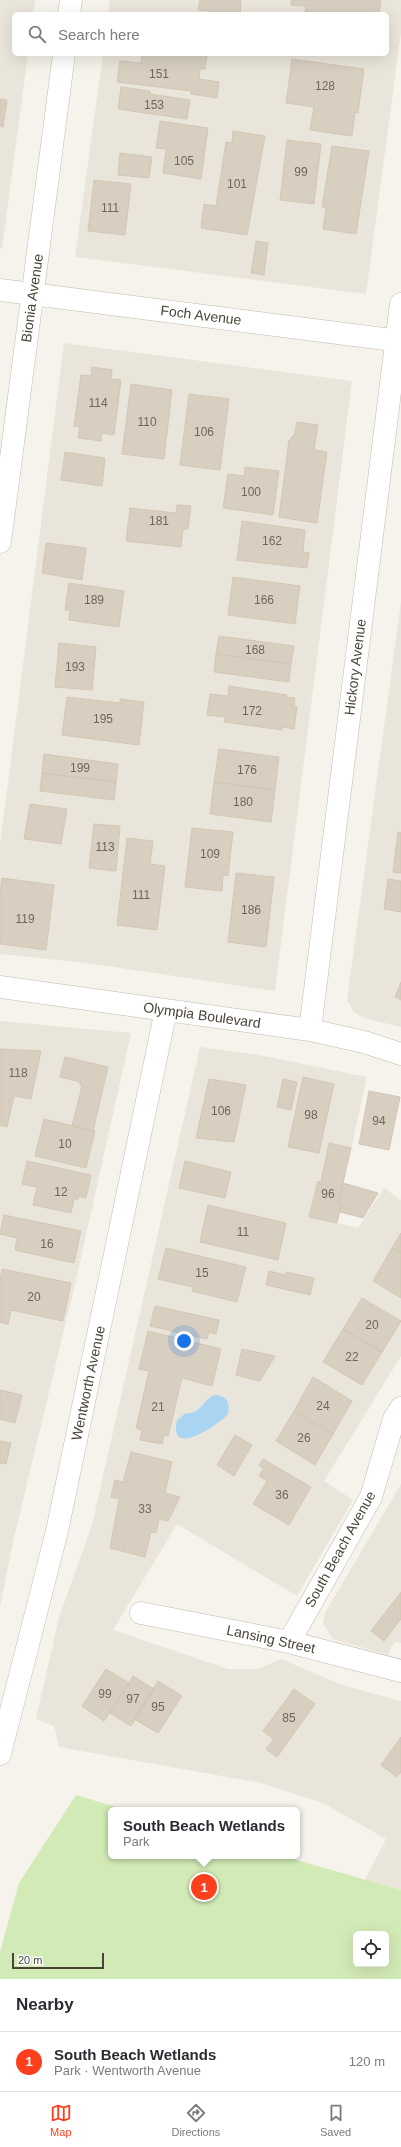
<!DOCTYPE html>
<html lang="en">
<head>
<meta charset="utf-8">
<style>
  body { margin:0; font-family:Helvetica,sans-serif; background:#f2f2f3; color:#2b2b33 }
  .controls { position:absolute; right:12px; bottom:12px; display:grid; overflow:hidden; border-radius:6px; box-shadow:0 4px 16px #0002 }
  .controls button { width:36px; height:36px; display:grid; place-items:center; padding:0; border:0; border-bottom:1px solid #e1e1e2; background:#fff; color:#2b2b33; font:20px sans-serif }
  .scale { position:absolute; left:12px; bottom:10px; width:92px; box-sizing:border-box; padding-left:4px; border:2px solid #4b4439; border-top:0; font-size:11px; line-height:14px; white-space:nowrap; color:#4b4439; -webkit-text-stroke:3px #fff; paint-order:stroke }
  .you { position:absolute; left:184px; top:1341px; width:14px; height:14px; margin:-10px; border:3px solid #fff; border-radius:50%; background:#1a73e8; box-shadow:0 0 0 6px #1a73e833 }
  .badge { display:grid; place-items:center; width:26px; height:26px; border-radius:50%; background:#fc3f1d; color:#fff; font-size:13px; font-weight:700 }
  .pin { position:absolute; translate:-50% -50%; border:2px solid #fff; box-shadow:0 1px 4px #0006 }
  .popup { position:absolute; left:108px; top:1807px; width:192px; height:52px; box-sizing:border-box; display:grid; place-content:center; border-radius:6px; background:#fff; filter:drop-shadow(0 1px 3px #0005); font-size:13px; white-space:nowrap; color:#7c7c81 }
  .popup b { font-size:15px; color:#2b2b33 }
  .popup::after { content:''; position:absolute; left:50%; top:100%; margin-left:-8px; border:8px solid transparent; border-top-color:#fff }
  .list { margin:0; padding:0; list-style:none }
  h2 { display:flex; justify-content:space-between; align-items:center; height:52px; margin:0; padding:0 16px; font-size:17px }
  h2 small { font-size:13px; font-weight:400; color:#7c7c81 }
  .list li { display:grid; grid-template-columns:26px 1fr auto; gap:12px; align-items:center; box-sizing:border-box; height:60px; padding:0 16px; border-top:1px solid #e1e1e2 }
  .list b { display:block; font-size:15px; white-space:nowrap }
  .list p { margin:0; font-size:13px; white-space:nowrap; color:#7c7c81 }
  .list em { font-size:13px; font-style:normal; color:#7c7c81 }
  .icon { flex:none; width:22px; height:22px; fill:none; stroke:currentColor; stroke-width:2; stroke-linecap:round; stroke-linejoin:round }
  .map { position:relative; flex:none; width:401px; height:1979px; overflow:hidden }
  .search { position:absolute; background:#fff; box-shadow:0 4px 16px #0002; left:12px; right:12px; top:12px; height:44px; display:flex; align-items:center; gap:10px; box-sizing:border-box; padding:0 14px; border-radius:6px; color:#7c7c81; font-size:15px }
  .sheet { height:112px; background:#fff }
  nav { display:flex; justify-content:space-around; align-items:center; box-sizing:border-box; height:56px; border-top:1px solid #e1e1e2; background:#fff; font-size:11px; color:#7c7c81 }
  nav a { display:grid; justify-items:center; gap:2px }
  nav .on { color:#fc3f1d }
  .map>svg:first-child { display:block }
  .residential { fill:#eae5da }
  .green { fill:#d2eab5; fill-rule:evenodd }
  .water { fill:#a9d4f2 }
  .building { fill:#d8cfc1; stroke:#d3c7b4 }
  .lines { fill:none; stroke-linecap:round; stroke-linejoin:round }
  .street-casing { stroke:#c2bbae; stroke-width:23 }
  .street { stroke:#fff; stroke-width:22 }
  .labels { text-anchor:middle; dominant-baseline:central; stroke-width:4; stroke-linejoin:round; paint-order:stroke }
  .number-label { font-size:12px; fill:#6e675b }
  .street-label { font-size:14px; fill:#4b4439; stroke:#fff }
</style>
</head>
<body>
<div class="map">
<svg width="401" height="1979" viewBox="0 0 401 1979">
  <rect width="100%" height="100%" fill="#f6f3ec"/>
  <path class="residential" d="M0,0H35L33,14H14V54H28L2,249L0,248Z
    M110,0H401V32L366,294L75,257L103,54H387V14H108Z
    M64,343L352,381L275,991L87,963L0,954V845Z
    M401,602V1027L364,1018L354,1012L347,1000Z
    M0,1021L131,1033L76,1280L13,1542L0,1607Z
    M200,1047L259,1055L367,1077L339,1204L341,1205L337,1223L358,1228L384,1188L401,1200V1356L324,1481L353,1500L297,1596L177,1524L113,1630L228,1669H258L281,1659L342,1685L401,1701V1890L365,1880L386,1839L323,1803L261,1783L59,1747L54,1726L36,1719L59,1617L92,1525Z
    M401,1484V1643L394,1642L388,1655L333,1639L323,1623L325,1613Z"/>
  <path class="green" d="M76,1795L126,1810H111V1856H283L401,1890V1979H0V1952L19,1883ZM356,1934H386V1964H356Z"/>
  <path class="water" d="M214,1395C226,1395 231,1402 228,1414C219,1424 168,1460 177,1420L186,1413C200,1415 203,1400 214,1395Z"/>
  <path class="building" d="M200,0H241L240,14L198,10Z
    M291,0H381L379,14H328L305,11L306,6L291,5Z
    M305,11L328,14H305Z
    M142,54H194L207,56L205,69H200L199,79L219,82L217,98L191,94V91L117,82L120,61L141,63Z
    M292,59L364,69L358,113L355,112L352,136L310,130L314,107L286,103Z
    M121,87L150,91V94L190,100L187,119L118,109Z
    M0,99L7,100L3,127L0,126Z
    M160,121L208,128L201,179L163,173L166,149L156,148Z
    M233,131L265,136L247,235L201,228L204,204L216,206L226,142L232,143Z
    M287,140L321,144L314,204L280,200Z
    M332,146L369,151L356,234L323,229L326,208L322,207Z
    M120,153L152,157L149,178L118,175Z
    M94,180L131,184L125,235L88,231Z
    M256,241L268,243L264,275L251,273Z
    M92,367L112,370L111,379L121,380L114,435L102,433L101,441L78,438L80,427L74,426L81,375L91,376Z
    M131,384L172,390L164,459L122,454Z
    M189,394L229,399L220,470L180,465Z
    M297,422L318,425L314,450L327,452L317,523L279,517L289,440H291L292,436L294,437Z
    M65,452L105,458L102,486L61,480Z
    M245,467L279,471L273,515L223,508L228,474L244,476Z
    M177,505L191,506L188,529H183L181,547L126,541L130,508L176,513Z
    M242,521L305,530L303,552L309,553L307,568L237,560Z
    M46,543L86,548L82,580L42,573Z
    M233,577L300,586L295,624L228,615Z
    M69,583L124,591L119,627L69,620L70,610H65Z
    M219,636L294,646L291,664L216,654Z
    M59,643L96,647L92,690L55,687Z
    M216,654L291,664L289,682L214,672Z
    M229,686L287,695L286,697L295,698L294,706L297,707L294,729L282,727V730L224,722L225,717L207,715L210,694L228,696Z
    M67,697L120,703V699L144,702L139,745L62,735Z
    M219,749L279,757L275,790L214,782Z
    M44,754L118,764L116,782L42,773Z
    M42,773L116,782L114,800L40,791Z
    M214,782L275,790L271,822L210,814Z
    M30,804L67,809L61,844L24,839Z
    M94,824L120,826L116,871L89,868Z
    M192,828L233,832L228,876L223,875L222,891L185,887Z
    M398,832L401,833V873L393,872Z
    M127,838L153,841L150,864L165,866L157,930L117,925Z
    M236,873L274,877L266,947L228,942Z
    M2,878L54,885L46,950L0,944V893Z
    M388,879L401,881V912L384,909Z
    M401,982V1000L395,997Z
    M0,1049L41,1051L31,1099L14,1096L7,1127L0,1125Z
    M65,1057L108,1067L93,1131L72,1126L82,1086L80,1085V1082L60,1077Z
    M303,1077L334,1084L319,1153L288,1147Z
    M209,1079L246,1085L234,1142L196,1138Z
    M283,1079L297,1082L291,1110L277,1107Z
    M369,1091L400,1097L389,1150L359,1144Z
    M44,1119L95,1131L86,1168L35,1156Z
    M329,1143L351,1148L338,1204L341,1205L337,1223L309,1217L318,1181L321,1182Z
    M27,1161L91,1175L86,1198L79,1196L78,1199H74L71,1213L33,1205L37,1187L22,1184Z
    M185,1161L231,1172L225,1198L179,1188Z
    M343,1183L378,1193L363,1218L340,1212L341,1205L338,1204Z
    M208,1205L286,1223L278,1260L200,1242Z
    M4,1215L81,1231L74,1263L15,1250L17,1238L0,1234Z
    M401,1233V1253L392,1248Z
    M166,1248L246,1267L237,1302L192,1291L193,1287L158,1279Z
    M392,1248L401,1253V1298L373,1281Z
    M2,1269L71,1283L63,1321L11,1310L8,1324L0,1322V1280Z
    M269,1271L285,1275L286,1272L314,1278L310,1295L266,1285Z
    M362,1298L401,1321L382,1352L343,1329Z
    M155,1306L219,1320L216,1334L209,1332L207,1339L150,1326Z
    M343,1329L382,1352L362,1385L323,1362Z
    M148,1331L221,1349L212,1386L182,1378L168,1436L164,1435L162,1444L140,1440L142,1430L136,1428L149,1371L139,1369Z
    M242,1349L275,1356L260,1381L236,1375Z
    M313,1377L352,1401L333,1434L294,1411Z
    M0,1390L22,1395L15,1423L0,1419Z
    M294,1411L333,1434L315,1465L276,1441Z
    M235,1435L252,1445L234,1476L217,1465Z
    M0,1441L11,1443L6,1464L0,1463Z
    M131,1452L172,1462L165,1493L180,1497L168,1521L159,1519L156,1533L151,1532L145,1557L110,1548L119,1499L111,1497L115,1480L123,1482Z
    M263,1459L311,1487L289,1525L253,1504L267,1481L259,1476L264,1468L259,1466Z
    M401,1592V1619L384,1641L371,1631Z
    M106,1669L129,1683L104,1721L82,1706Z
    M133,1676L154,1689L131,1726L110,1713Z
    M158,1681L182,1696L158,1733L134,1719Z
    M294,1689L315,1704L277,1757L266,1749L274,1739L263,1731Z
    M401,1737V1772L397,1777L381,1765Z"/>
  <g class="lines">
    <defs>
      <path id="street" d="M69,14L71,0
        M0,290L401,341
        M0,542L64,54
        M0,987L310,1030L364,1042L401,1054
        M310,1030L401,304
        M141,1613L289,1642L401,1671
        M289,1642L371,1497L394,1419L401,1408
        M0,1754L57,1531L166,1010"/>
    </defs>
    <use href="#street" class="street-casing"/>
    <use href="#street" class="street"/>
  </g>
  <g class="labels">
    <g class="number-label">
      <text x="159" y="74">151</text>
      <text x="325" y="86">128</text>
      <text x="154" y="105">153</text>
      <text x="184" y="161">105</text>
      <text x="301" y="172">99</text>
      <text x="237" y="184">101</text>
      <text x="110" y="208">111</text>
      <text x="98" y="403">114</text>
      <text x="147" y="422">110</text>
      <text x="204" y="432">106</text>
      <text x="251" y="492">100</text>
      <text x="159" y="521">181</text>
      <text x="272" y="541">162</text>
      <text x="94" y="600">189</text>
      <text x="264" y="600">166</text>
      <text x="255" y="650">168</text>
      <text x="75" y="667">193</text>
      <text x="252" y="711">172</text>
      <text x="103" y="719">195</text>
      <text x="80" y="768">199</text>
      <text x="247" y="770">176</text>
      <text x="243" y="802">180</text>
      <text x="105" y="847">113</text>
      <text x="210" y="854">109</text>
      <text x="141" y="895">111</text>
      <text x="251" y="910">186</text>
      <text x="25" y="919">119</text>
      <text x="18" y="1073">118</text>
      <text x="221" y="1111">106</text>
      <text x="311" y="1115">98</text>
      <text x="379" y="1121">94</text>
      <text x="65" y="1144">10</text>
      <text x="61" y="1192">12</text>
      <text x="328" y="1194">96</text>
      <text x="243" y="1232">11</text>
      <text x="47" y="1244">16</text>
      <text x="202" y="1273">15</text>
      <text x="34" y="1297">20</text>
      <text x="372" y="1325">20</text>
      <text x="352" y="1357">22</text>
      <text x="323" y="1406">24</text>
      <text x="158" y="1407">21</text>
      <text x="304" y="1438">26</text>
      <text x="282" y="1495">36</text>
      <text x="145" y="1509">33</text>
      <text x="105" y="1694">99</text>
      <text x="133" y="1699">97</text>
      <text x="158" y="1707">95</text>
      <text x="289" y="1718">85</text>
    </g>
    <g class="street-label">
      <text transform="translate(32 298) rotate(-82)">Bionia Avenue</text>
      <text transform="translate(201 315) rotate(7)">Foch Avenue</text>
      <text transform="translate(355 667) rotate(-83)">Hickory Avenue</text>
      <text transform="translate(202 1015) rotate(8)">Olympia Boulevard</text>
      <text transform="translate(88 1383) rotate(-78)">Wentworth Avenue</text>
      <text transform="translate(340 1549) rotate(-61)">South Beach Avenue</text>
      <text transform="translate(271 1639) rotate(12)">Lansing Street</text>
    </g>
  </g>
</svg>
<div class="controls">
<button><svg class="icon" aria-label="locate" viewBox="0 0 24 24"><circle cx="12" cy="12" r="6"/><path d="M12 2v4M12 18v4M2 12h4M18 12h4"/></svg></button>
</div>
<div class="scale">20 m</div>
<div class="you"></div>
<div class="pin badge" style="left:204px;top:1887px">1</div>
<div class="popup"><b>South Beach Wetlands</b>Park</div>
<div class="search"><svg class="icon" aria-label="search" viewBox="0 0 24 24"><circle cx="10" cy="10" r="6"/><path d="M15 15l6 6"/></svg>Search here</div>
</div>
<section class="sheet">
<h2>Nearby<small></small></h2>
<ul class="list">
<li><span class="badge">1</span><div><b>South Beach Wetlands</b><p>Park · Wentworth Avenue</p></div><em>120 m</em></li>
</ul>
</section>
<nav>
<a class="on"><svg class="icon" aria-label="map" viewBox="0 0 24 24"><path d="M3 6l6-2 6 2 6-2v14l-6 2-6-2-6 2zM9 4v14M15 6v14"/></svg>Map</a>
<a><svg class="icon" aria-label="directions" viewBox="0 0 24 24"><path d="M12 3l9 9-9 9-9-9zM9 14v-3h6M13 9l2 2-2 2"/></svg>Directions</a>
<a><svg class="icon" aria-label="saved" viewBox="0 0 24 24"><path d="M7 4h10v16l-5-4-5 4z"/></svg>Saved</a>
</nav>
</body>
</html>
